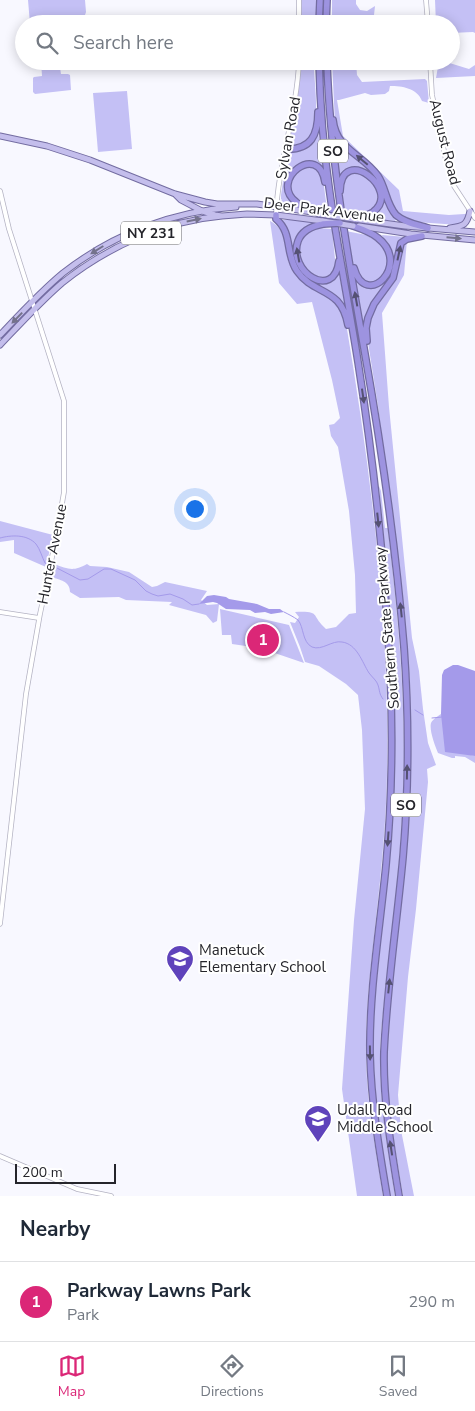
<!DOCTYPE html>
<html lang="en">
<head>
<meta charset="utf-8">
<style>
  body { margin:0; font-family:"Nunito Sans",sans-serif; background:#f6f6f7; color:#1f2937 }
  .scale { position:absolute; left:15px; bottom:12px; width:101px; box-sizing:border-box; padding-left:5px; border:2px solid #25252b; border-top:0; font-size:14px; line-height:18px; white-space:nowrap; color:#25252b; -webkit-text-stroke:4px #fff; paint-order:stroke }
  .you { position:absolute; left:194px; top:508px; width:18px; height:18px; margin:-12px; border:4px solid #fff; border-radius:50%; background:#1a73e8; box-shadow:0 0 0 8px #1a73e833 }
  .badge { display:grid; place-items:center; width:32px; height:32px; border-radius:50%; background:#db2777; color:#fff; font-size:16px; font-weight:700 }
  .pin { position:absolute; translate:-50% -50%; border:2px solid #fff; box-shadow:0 1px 5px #0006 }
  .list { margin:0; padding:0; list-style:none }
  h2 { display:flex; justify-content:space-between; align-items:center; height:65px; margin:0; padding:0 20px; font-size:21px }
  h2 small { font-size:16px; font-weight:400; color:#747a83 }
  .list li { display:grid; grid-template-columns:32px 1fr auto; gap:15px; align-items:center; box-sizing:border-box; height:80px; padding:0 20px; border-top:1px solid #e0e1e3 }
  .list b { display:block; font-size:19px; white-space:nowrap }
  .list p { margin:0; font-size:16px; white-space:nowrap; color:#747a83 }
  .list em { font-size:16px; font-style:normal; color:#747a83 }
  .icon { flex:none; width:28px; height:28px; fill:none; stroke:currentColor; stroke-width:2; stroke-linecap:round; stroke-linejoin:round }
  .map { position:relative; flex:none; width:475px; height:1196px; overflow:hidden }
  .search { position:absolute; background:#fff; box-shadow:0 2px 12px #0003; left:15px; right:15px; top:15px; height:55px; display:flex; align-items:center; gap:12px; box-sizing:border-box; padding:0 18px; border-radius:28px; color:#747a83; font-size:19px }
  .sheet { height:145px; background:#fff }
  nav { display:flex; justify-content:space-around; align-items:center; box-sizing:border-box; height:70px; border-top:1px solid #e0e1e3; background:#fff; font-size:14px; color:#747a83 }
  nav a { display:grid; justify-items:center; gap:2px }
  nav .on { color:#db2777 }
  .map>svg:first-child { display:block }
  .green { fill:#c4c0f5 }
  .water { fill:#a49aea }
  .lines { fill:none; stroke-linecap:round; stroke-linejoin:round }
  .stream { stroke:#a49aea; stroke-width:1 }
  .minor-casing { stroke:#b4b3c3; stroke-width:5.5 }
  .major-casing { stroke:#736ca1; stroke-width:7 }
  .highway-casing { stroke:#736ca1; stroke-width:8 }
  .minor { stroke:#fff; stroke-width:4 }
  .major { stroke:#c4beec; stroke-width:5 }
  .highway { stroke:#9d93e0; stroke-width:5.5 }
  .major-bridge-casing { stroke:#736ca1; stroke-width:7; stroke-linecap:butt }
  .highway-bridge-casing { stroke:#736ca1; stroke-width:8; stroke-linecap:butt }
  .major-bridge { stroke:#c4beec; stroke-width:5 }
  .highway-bridge { stroke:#9d93e0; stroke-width:5.5 }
  .oneway { fill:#555173 }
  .oneway2 { fill:#74728c }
  .labels { text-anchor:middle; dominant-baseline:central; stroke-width:4; stroke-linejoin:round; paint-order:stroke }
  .shield { fill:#fff; stroke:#66666b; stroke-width:1 }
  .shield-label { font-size:14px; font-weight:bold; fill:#25252b }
  .street-label { font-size:15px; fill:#25252b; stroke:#fff }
  .poi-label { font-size:15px; fill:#25252b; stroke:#fff; text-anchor:start }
</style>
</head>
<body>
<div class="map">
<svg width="475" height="1196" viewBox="0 0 475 1196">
  <rect width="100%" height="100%" fill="#f8f8ff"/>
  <path class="green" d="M28,0H85L86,12L82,24H30Z
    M300,0H316V24H300Z
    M332,0H356V4L360,10L367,11L375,6L374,15H358L356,24H332Z
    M435,0H475V33L473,32L451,33V24H436Z
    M41,61H59L61,74H68L70,75L71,90L35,94L33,92V78L34,77L42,76Z
    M300,61H314C313,82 324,131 304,144C301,146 296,146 293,147L290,144L289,141L300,75Z
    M332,61H356L357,75L362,82L425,79L427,81L429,103L422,101C417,88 402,86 390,86L389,91L385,94L371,95L365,93L339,100H337L343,136L399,190L403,211L449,215L464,214H466L465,221L459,225L416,222L402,218L393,208L382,181L344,144L335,124Z
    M439,61H443L469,69L475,65V76L436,78Z
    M127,91L132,149L98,152L93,93Z
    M318,130L323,170L304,163C286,169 282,190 294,205C290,208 285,205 281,201L282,200L281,199V195L287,155L291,151H298Z
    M334,135L348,152L371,172L375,176L374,177C361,166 351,167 339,177Z
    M313,167C327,174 323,195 328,209C316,207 304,206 295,198C286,191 291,172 301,168C304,167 309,167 313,167Z
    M357,172C377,180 387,199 366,214L345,211L341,187L345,175Z
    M382,192L397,218L395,221L368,219L367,216L382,199L383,198Z
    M280,220H295L320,223L301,232L295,256L316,282L339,273L346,309H344L310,283L298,272L284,224Z
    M270,221C295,235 279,255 295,272C307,285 327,291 338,305C342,310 344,317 346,323C371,472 390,623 387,775C386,829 380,883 374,937C370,972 366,1008 366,1043C365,1095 375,1145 383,1196H357L342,1089L354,920L365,809L362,730L358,695L346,684L319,666L305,662L300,647L290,622L295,623L299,617L295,612C322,611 310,615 326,629L336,627L349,614L356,613L355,575L349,511L338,447L331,436L329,425L334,424L340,418L332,380L312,302L297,304L279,283Z
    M320,228L332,229L336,269L327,278C323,278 319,279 315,277C301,270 292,246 305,233C309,229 315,228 320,228Z
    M346,231L366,235L377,241L378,240C388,254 389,257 386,274L374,283H367L355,272Z
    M382,235L406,237L393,273L364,323H363L355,280L356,279C367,292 390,286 391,268C392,259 385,247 381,238H383Z
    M407,240L404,275L382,313L389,407L412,638L419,671L423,709L428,743L436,765L427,769L428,782L416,909L408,977L398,1095L401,1130L414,1196H403L389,1112L386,1060L387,1032L398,930L410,804L411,770L410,683L378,406L367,336L368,325L377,304L391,285L403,242Z
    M379,486L381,491L385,528H388C398,617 407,706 403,796C401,856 394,915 387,974C385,1001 380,1029 380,1057C380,1104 388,1150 395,1196H390C381,1141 372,1087 373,1031C373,1006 377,981 379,956C385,906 391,856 393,806C398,699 388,593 379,486Z
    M0,521L53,535L46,567L14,553V540L0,542Z
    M54,564C68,569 73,572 87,564L90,566L107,567L129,572L152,587L157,586L165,582L207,591L201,600L207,605L219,604L217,621L213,623L206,615L169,605L172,602L126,600L119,597L80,598L70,592C70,581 60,580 51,577Z
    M220,609L289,625L304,663L260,648L232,644L231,635H222Z
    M441,714L471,755L475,756V763L465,757L455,756V758H452L438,753C435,746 429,730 431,723C433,719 438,716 441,714Z"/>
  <path class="water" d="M214,595L226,597L229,599L257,604L269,609H280L284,612L271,614L265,612L255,613L250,610L226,609L217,603L213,602L199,604L207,596Z
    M453,665H458L475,671V756L445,752L441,714L442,675L444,670Z"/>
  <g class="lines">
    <path class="stream" d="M0,538C11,535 27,534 36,544C40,549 42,557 45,563L47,564
      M55,567L80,580L88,579L104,569H111L135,580L146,591L152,594L158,596L170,594L183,599L192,605L199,604
      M284,612C288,614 294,617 298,620C304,627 302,642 312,647C322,651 332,640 342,642C357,644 362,662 369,673C372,677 377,681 378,685C380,691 379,694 383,699
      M415,710L423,715
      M432,718L442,717"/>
    <defs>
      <path id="minor" d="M299,0V24
        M426,0L428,24
        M430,61L432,95L446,160L454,186L475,218
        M0,191L9,229L64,401V492L56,538L40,614L26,694L0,924
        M276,215C278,163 297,113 299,61
        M0,612L39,618
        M0,1156L77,1189L111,1196"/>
      <path id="major" d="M0,136L47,146L90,160L175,194L205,202L217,204H257L312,212
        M175,194L181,200L202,211L215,215L222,216L247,214L276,215L323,221
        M354,219L405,226L475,232
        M359,226L411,234L475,240
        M450,228C464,226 467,225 470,211
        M0,335C20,314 40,292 63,273C113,234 173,211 236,207
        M0,345C20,324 40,302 62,283C107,247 164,221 222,216"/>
      <path id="highway" d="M319,24L320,0
        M326,24L327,0
        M319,61C320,103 323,145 329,187C337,246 349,304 358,362C374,464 385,567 390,670C393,735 392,800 386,865C380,928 369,991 370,1054C371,1101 379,1149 387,1196
        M327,61C330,161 348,256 365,354C382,451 396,549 404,647C409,717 409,787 403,857C397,922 387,987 384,1052C383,1100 391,1148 399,1196
        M333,120C336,150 363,154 378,176C386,188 386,204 396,215C405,223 418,225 428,228
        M286,149C311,150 318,135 318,112
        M340,191C341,143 403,190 373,212C367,216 360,217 354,219
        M320,214C312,210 302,208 296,202C268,180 319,141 325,182
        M276,215V219C293,233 285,254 297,271C314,296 341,286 348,325
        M323,224C312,226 302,230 298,241C287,271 334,302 339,261
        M353,226C362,229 371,232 378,238C412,265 366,310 354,268
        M367,341L366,328L368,318L374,304L393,278L401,243L407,239L422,236"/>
    </defs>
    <use href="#minor" class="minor-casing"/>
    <use href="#major" class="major-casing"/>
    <use href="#highway" class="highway-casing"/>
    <use href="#minor" class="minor"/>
    <use href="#major" class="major"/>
    <use href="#highway" class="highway"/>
    <defs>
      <path id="major-bridge" d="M320,214L354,219
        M323,221L353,226"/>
      <path id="highway-bridge" d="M323,224L340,223"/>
    </defs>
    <use href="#major-bridge" class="major-bridge-casing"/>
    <use href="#highway-bridge" class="highway-bridge-casing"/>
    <use href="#major-bridge" class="major-bridge"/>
    <use href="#highway-bridge" class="highway-bridge"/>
  </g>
  <defs><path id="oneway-solid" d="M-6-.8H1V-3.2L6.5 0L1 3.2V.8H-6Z" transform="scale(1.25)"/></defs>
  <g class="oneway">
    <use href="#oneway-solid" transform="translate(362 160) rotate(-140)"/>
    <use href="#oneway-solid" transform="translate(399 253) rotate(-78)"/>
    <use href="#oneway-solid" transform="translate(298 255) rotate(-100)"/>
    <use href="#oneway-solid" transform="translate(356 299) rotate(-100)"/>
    <use href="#oneway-solid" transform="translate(363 396) rotate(82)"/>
    <use href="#oneway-solid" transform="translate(378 520) rotate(84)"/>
    <use href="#oneway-solid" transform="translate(401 610) rotate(-96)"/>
    <use href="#oneway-solid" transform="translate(407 772) rotate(-89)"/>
    <use href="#oneway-solid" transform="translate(388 839) rotate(94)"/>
    <use href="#oneway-solid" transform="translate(389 986) rotate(-84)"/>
    <use href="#oneway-solid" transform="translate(370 1053) rotate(89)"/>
    <use href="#oneway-solid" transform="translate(391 1148) rotate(-99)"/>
  </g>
  <g class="oneway2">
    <use href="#oneway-solid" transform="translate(194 220) rotate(-12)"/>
    <use href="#oneway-solid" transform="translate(454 238) rotate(5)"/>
    <use href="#oneway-solid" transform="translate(97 250) rotate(148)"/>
    <use href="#oneway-solid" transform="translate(17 318) rotate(134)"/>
  </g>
  <defs>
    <symbol id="school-pin" viewBox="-11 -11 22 30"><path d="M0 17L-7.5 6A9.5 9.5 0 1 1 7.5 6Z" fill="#5f43bb" stroke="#fff"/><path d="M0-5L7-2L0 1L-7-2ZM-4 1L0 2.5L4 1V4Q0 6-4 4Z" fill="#fff"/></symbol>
  </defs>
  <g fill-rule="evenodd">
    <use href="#school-pin" x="164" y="943" width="32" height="43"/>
    <use href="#school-pin" x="302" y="1103" width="32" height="43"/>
  </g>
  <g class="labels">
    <g class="shield">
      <rect x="318" y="139.5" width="30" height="23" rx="4"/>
      <rect x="121" y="221.5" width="60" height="23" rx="4"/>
      <rect x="391" y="793.5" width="30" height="23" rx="4"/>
    </g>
    <g class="shield-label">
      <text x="333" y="151">SO</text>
      <text x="151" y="233">NY 231</text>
      <text x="406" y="805">SO</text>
    </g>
    <g class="street-label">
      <text transform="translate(288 138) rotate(-80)">Sylvan Road</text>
      <text transform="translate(445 142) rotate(76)">August Road</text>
      <text transform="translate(324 210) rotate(7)">Deer Park Avenue</text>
      <text transform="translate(52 554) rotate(-79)">Hunter Avenue</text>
      <text transform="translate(387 628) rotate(-95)">Southern State Parkway</text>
    </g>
    <g class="poi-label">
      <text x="199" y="950">Manetuck<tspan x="199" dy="17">Elementary School</tspan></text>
      <text x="337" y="1110">Udall Road<tspan x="337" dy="17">Middle School</tspan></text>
    </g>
  </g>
</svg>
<div class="scale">200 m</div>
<div class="you"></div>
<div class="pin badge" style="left:263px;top:640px">1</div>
<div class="search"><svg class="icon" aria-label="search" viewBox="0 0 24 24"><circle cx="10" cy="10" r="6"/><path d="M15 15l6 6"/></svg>Search here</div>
</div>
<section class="sheet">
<h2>Nearby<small></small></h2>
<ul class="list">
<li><span class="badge">1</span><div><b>Parkway Lawns Park</b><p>Park</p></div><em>290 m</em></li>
</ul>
</section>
<nav>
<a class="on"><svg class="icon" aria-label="map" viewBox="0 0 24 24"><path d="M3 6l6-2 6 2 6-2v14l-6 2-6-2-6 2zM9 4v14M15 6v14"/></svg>Map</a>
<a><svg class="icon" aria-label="directions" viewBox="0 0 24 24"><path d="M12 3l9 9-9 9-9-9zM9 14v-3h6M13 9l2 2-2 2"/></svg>Directions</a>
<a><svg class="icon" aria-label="saved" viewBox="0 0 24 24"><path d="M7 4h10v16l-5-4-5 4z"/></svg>Saved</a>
</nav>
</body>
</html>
